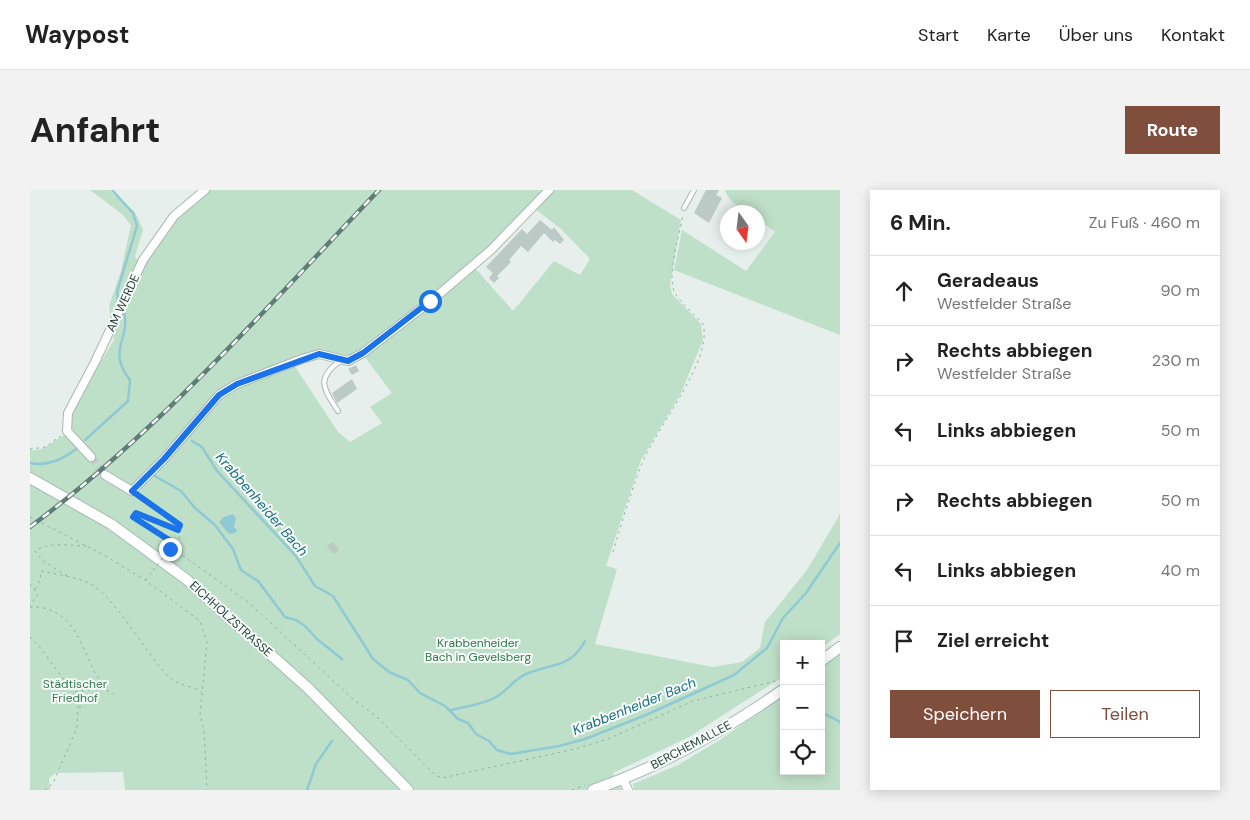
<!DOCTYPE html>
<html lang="de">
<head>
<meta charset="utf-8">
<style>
  body { margin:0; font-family:"DM Sans",sans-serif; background:#f2f2f2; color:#222 }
  .controls { position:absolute; right:15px; bottom:15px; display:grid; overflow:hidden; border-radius:0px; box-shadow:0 2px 12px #0003 }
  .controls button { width:45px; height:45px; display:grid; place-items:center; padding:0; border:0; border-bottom:1px solid #e0e0e0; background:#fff; color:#222; font:25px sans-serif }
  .compass { position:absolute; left:690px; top:15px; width:45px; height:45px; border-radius:50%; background:#fff; box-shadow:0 2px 12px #0003; rotate:166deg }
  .stop { position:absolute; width:15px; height:15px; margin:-11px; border:4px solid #1a73e8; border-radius:50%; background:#fff }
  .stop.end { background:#1a73e8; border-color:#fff; box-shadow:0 1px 5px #0008 }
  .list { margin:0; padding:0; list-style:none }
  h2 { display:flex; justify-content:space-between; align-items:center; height:65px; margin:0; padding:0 20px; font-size:21px }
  h2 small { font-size:16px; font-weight:400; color:#767676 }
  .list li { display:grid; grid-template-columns:32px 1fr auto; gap:15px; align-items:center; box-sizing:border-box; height:70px; padding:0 20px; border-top:1px solid #e0e0e0 }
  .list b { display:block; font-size:19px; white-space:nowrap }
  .list p { margin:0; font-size:16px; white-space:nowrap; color:#767676 }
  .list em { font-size:16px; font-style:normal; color:#767676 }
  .actions { display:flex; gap:10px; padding:15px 20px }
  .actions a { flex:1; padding:11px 0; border:1px solid #804e3d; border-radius:0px; text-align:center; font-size:18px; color:#804e3d }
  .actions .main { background:#804e3d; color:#fff }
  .icon { flex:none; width:28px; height:28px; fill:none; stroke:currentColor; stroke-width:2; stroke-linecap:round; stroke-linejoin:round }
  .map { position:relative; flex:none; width:810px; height:600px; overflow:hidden; border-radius:0px }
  header { display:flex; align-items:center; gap:30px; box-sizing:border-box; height:70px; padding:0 25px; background:#fff; border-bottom:1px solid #e0e0e0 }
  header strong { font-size:24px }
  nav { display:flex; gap:28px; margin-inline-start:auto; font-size:18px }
  .intro { display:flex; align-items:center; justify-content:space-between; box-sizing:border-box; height:120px; padding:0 30px }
  h1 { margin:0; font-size:35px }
  .button { padding:12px 22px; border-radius:0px; background:#804e3d; color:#fff; font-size:18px; font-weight:700 }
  main { display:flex; gap:30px; padding:0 30px }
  aside { flex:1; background:#fff; border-radius:0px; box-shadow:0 2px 12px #0003 }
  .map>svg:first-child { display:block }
  .green { fill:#bfe0c8 }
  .water { fill:#8ec9d4 }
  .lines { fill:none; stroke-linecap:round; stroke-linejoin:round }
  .stream { stroke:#8ec9d4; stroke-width:2.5 }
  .building { fill:#bbcac4 }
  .street-tunnel { stroke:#bfccc8; stroke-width:8; stroke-dasharray:8 4; stroke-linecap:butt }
  .lane-casing { stroke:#a8b8b2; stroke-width:6 }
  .street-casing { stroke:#a8b8b2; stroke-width:10 }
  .secondary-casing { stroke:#a4bbb3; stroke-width:12 }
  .path { stroke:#86b3a5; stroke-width:1; stroke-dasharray:2.5 4; stroke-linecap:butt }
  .lane { stroke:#fff; stroke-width:4 }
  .street { stroke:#fff; stroke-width:8 }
  .secondary { stroke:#fff; stroke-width:10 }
  .rail-casing { stroke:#5f7d75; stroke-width:4.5 }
  .rail { stroke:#f7fbf9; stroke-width:2.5; stroke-dasharray:8; stroke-linecap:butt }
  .path-bridge { stroke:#86b3a5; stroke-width:1; stroke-dasharray:2.5 4; stroke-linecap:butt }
  .route { stroke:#1a73e8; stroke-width:6 }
  .labels { text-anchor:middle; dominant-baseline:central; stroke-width:4; stroke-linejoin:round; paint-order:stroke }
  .street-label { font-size:12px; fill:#24423a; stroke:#f7fbf9 }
  .park-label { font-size:12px; fill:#2d7a4b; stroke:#f7fbf9 }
  .water-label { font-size:14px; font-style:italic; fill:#1c6f80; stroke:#f7fbf9 }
</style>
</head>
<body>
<header>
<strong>Waypost</strong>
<nav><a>Start</a><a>Karte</a><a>Über uns</a><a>Kontakt</a></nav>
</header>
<div class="intro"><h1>Anfahrt</h1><a class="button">Route</a></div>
<main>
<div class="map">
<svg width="810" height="600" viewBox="0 0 810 600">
  <rect width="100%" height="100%" fill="#e6efeb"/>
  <path class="green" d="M60,0H79L105,22L113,40L105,66L111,77L145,27L178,0H516C463,59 402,110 338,157C313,173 310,161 286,163C273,164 197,196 187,205C179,212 172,223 165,232L167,233L190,205L208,196L264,175L308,242L320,252L352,233L340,217L362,203L334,166L401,115L444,77L483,121L524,71L550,85L560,69L531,39L504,18L522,0H602L651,30L640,95L642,104L671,134L673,150L651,203L611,270L576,376L587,379L565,454L683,477L712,472L730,458L735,432L777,380L810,324V444L791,458V454H754V486L659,547L583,583L592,600H95L93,582L26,583L19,588L20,600H0V260C20,262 25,245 41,243L37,237L39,223L84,150L79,116L91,81L101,35L92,24Z
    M695,0H810V145L644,80L652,40L716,81L745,42L728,29V22C714,22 699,13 695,0Z
    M810,464V600H604L603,594L648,575L688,551L754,505V581H791V478Z"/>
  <path class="water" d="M203,324L206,328L204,337L207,340L206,343L199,344L189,332L194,327Z"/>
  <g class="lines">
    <path class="stream" d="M82,0L103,23L107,36L87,102L88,109
      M55,250L98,211L100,190C76,159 101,150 94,122
      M162,251L172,257L187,281L266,366L285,396L303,406L343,469L359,482L378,490L390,503L415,516L428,529L438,533L446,544L459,551L467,560L481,564L529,556L555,549L616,525L704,485L737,458L753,428L776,403L810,353
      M0,273C15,277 34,269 46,259
      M125,286L151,301L165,318L185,335L203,359L211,380L228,391L255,427L266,430L275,436L287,449L312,469
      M421,520C436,516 452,515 466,507C477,501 484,489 496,484C521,473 540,479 555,451
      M791,522L810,532
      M277,600L286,574L302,551"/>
  </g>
  <path class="building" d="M676,0H689L686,5L692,8L679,33L664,23Z
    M510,30L522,40L524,37L534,50L530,54L525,50L523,52L514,43L498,62L491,56L479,70L481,72L467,86L469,88L464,93L459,88L463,83L456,77L492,39L497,44Z
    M326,175L329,181L322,185L318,179Z
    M322,189L327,199L307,213L302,203Z
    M303,352L309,360L303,364L297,356Z"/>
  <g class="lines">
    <path class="street-tunnel" d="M61,267L75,285"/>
    <defs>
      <path id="lane" d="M654,18L664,0
        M308,221C293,198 286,188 310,171"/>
      <path id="street" d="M61,267L37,241L38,223L65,172L113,70L144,26L175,0
        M75,285L102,301L134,269L189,205L207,194L272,169L289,164L318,171L333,163L401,111L461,60L519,0
        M593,589L598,600"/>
      <path id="secondary" d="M0,288L81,334L156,389L278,498L378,600
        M791,471L810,457
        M563,600C632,576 694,541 754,499"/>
    </defs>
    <use href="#lane" class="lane-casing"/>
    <use href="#street" class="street-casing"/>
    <use href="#secondary" class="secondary-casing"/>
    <path class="path" d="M0,259L16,257L30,246
      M108,306L150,335L148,340L106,323L103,327L139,350L140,359
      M0,327L72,364L115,390L170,431L177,452L170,525L174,540L177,600
      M148,340L152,365L218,412L325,511L346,526L405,585L412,588L545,559L578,549L663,511L754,489
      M583,362C592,332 601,301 613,271C627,237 683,170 673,134C664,124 654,116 646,105C635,88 650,45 653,24
      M37,386L13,371L5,361C18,351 41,356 56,356
      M116,390L123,380
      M0,394L8,404L0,416
      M5,399L10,390L11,381C27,384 44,387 59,393C83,404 117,465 138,486C149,497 163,495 171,502
      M0,417C38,415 50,449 62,477C65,485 73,493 78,499
      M0,447L9,456L43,502L48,515L47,538L23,593L15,600
      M45,502L73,498L84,504
      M49,517L56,516
      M542,600L555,595"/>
    <use href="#lane" class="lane"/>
    <use href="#street" class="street"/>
    <use href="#secondary" class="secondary"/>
    <defs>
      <path id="rail" d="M0,337C130,240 238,116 349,0"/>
    </defs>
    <use href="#rail" class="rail-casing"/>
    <use href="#rail" class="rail"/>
    <path class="path-bridge" d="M123,380L140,359"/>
  </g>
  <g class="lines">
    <path class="route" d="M140,359L139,350L103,327L106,323L148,340L150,335L102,301L134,269L189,205L207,194L289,164L318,171L333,163L400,111"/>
  </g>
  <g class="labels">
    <g class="street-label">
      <text transform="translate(93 113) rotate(-65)">AM WERDE</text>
      <text transform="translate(201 429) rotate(42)">EICHHOLZSTRASSE</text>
      <text transform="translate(661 555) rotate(-28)">BERCHEMALLEE</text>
    </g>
    <g class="park-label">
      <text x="448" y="453">Krabbenheider<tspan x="448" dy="14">Bach in Gevelsberg</tspan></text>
      <text x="45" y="494">Städtischer<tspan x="45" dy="14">Friedhof</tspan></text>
    </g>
    <g class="water-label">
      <text transform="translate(232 314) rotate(49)">Krabbenheider Bach</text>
      <text transform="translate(604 516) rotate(-22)">Krabbenheider Bach</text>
    </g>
  </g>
</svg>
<div class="controls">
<button>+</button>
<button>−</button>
<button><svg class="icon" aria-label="locate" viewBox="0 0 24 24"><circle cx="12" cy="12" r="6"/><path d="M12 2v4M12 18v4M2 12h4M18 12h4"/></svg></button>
</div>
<svg class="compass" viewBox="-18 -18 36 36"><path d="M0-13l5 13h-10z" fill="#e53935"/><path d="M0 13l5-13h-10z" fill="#767676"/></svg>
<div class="stop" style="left:400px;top:111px"></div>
<div class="stop end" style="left:140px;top:359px"></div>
</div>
<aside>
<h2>6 Min.<small>Zu Fuß · 460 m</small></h2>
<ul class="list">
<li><svg class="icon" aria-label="ahead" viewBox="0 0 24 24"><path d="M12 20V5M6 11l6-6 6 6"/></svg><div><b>Geradeaus</b><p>Westfelder Straße</p></div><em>90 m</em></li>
<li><svg class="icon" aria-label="right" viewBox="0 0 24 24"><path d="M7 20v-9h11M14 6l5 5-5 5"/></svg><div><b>Rechts abbiegen</b><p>Westfelder Straße</p></div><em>230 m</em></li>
<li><svg class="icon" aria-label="left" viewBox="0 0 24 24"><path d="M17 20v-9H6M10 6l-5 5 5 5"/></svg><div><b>Links abbiegen</b></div><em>50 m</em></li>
<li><svg class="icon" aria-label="right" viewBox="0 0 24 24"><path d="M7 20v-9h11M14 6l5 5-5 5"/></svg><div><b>Rechts abbiegen</b></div><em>50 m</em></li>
<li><svg class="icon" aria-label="left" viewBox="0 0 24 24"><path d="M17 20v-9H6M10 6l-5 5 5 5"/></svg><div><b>Links abbiegen</b></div><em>40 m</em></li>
<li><svg class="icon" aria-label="arrive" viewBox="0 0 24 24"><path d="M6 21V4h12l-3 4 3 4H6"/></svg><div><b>Ziel erreicht</b></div></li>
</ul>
<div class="actions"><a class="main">Speichern</a><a>Teilen</a></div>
</aside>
</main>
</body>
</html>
